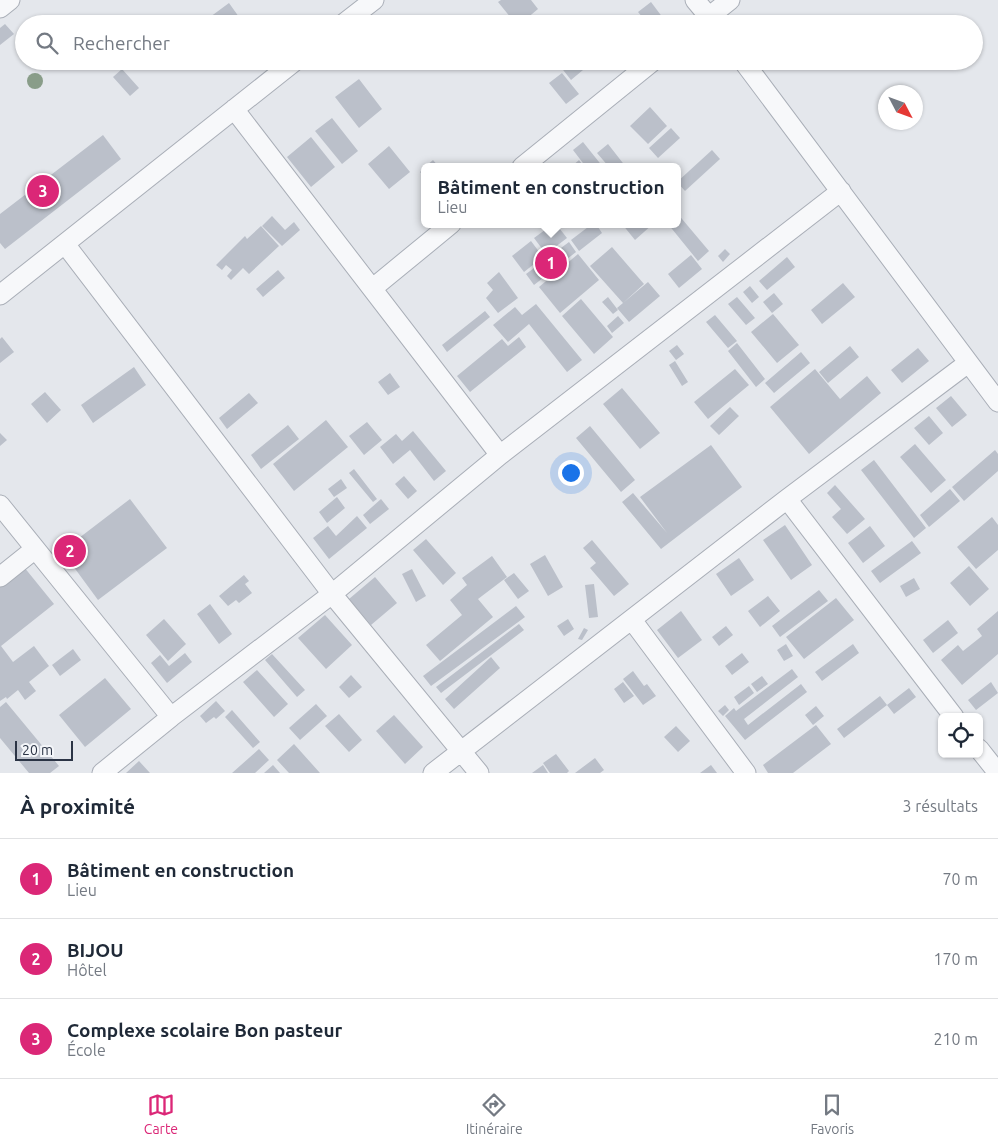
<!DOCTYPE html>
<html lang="fr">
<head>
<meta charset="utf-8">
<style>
  body { margin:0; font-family:Ubuntu,sans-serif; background:#f2f2f3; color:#1f2937 }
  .controls { position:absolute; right:15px; bottom:15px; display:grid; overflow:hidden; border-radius:8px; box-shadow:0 1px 4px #0004 }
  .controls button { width:45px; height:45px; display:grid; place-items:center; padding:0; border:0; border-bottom:1px solid #e0e1e3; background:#fff; color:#1f2937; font:25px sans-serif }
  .compass { position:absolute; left:878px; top:85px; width:45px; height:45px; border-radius:50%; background:#fff; box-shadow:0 1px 4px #0004; rotate:131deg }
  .scale { position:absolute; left:15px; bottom:12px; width:58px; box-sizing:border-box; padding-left:5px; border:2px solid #2b3445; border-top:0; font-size:14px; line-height:18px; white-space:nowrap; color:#2b3445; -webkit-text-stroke:4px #f4f6f9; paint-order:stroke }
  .you { position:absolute; left:570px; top:472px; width:18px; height:18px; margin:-12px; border:4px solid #fff; border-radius:50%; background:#1a73e8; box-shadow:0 0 0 8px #1a73e833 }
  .badge { display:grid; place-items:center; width:32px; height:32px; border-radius:50%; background:#db2777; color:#fff; font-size:16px; font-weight:700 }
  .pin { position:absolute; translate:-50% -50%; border:2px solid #fff; box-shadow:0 1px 5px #0006 }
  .popup { position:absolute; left:421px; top:163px; width:260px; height:65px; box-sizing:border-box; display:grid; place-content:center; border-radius:8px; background:#fff; filter:drop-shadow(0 1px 4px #0005); font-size:16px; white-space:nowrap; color:#747a83 }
  .popup b { font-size:19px; color:#1f2937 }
  .popup::after { content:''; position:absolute; left:50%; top:100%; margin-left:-10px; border:10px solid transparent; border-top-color:#fff }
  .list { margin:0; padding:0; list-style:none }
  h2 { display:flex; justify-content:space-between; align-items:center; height:65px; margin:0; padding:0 20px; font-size:21px }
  h2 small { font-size:16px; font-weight:400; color:#747a83 }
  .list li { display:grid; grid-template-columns:32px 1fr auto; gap:15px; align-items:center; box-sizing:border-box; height:80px; padding:0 20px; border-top:1px solid #e0e1e3 }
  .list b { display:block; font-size:19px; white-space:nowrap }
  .list p { margin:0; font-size:16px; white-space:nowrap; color:#747a83 }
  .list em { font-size:16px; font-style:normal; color:#747a83 }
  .icon { flex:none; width:28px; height:28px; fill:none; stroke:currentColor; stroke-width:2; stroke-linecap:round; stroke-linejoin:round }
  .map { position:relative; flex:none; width:998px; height:773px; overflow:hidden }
  .search { position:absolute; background:#fff; box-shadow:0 1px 4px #0004; left:15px; right:15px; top:15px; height:55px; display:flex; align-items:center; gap:12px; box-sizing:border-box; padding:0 18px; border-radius:28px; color:#747a83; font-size:19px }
  .sheet { height:305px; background:#fff }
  nav { display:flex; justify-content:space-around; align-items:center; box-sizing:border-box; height:70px; border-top:1px solid #e0e1e3; background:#fff; font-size:14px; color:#747a83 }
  nav a { display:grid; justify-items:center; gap:2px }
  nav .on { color:#db2777 }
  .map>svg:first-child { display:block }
  .building { fill:#bbc0ca }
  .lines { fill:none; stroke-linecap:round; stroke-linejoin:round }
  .minor-casing { stroke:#a9aeb7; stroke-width:21 }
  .minor { stroke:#f7f8fa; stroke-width:19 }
  .tree { fill:#899d89 }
</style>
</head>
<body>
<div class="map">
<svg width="998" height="773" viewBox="0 0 998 773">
  <rect width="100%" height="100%" fill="#e4e7ec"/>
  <path class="building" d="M501,0H531L538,9L520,24H516L498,2Z
    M651,2L666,22L665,24H648L638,12Z
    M229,3L244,24H215L210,17Z
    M5,24L14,34L0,45V28Z
    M556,61H576L583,70L571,80Z
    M618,61H629L623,66Z
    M122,69L139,88L130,96L113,77Z
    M562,73L579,94L566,104L549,83Z
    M359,79L382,109L359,128L335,97Z
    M650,107L667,126L648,144L630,126Z
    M332,118L358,151L342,164L315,131Z
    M671,128L680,138L658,158L649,148Z
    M103,135L121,159L5,249L0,243V214Z
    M311,137L335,167L311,187L287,157Z
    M583,142L603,167H586L573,150Z
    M608,144L626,167H609L597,153Z
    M389,146L410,172L389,189L368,164Z
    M712,150L720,159L685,191L677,182Z
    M433,160L439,167H425Z
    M579,160L584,167H571Z
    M425,167V178L420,172Z
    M677,213L709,251L698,261L668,224H677Z
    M272,216L285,230L294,222L300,230L282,246L262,226Z
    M553,224H556L567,238L546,254L534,238Z
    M592,224H596L602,233L579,251L571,240Z
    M622,224H653L635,240Z
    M261,226L279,246L249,274L243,268L231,280L227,276L232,270L226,265L222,270L216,265L245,236L247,239Z
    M531,241L543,257L524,272L512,256Z
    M569,242L576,252L534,285L526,274Z
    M612,247L644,284L623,303L590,266Z
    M725,249L730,254L723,262L718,256Z
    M578,254L599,280L560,313L539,287Z
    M691,255L702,269L679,288L668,274Z
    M787,257L795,267L767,290L759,281Z
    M278,270L285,278L263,297L256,289Z
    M499,272L518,298L498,313L486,298L493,290L487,283Z
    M648,282L660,296L629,322L617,308Z
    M843,283L855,297L822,324L811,310Z
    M750,286L759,297L752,303L743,292Z
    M774,293L783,304L772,313L763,302Z
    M608,297L618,310L613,314L602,302Z
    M737,297L755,318L746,325L728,304Z
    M581,299L613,337L594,354L562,316Z
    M536,304L582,360L567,372L529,324L508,342L493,325L515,307L522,315Z
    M485,311L490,317L447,352L442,345Z
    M773,314L799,345L777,363L751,332Z
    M715,315L737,341L728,348L706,322Z
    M618,316L624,323L612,333L607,326Z
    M2,337L14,352L0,363V339Z
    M519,337L526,347L470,392L457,376L502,339L508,346Z
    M737,343L765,379L756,387L728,351Z
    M677,345L684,354L676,360L669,351Z
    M850,346L859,357L828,383L819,372Z
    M918,348L929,361L902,383L891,370Z
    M801,352L810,363L774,393L765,383Z
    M675,361L688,382L682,386L669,365Z
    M134,367L146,385L93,423L81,405Z
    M735,369L749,385L708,419L694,402Z
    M815,369L840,399L867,376L881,393L809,454L770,407Z
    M390,373L400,387L388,395L378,382Z
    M622,388L660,433L640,449L603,404Z
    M45,392L61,410L47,423L31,404Z
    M249,393L258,403L227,429L219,418Z
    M951,396L967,415L952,427L936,408Z
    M730,407L739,416L719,435L710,426Z
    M929,416L943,433L929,445L914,428Z
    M326,420L348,447L294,491L273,464Z
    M367,422L382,440L364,455L349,436Z
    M288,425L299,439L261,469L251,455Z
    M590,426L635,480L621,492L576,438Z
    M413,431L446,471L434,481L410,450L393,464L380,447L396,434L402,441Z
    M0,433L7,440L0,446Z
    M915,444L946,480L931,493L900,457Z
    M711,445L742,487L661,549L622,502L633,493L667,533L640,497Z
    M995,450L998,454V471L964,501L952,487Z
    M874,460L926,528L914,538L861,470Z
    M354,469L377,499L373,502L349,473Z
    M404,476L417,491L408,499L395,484Z
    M341,479L347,488L334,497L328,489Z
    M835,485L865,519L847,534L832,517L841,509L827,493Z
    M950,489L960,501L929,527L920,515Z
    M337,497L345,508L327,523L319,512Z
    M130,499L167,548L98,600L62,551Z
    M381,499L389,509L370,524L363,515Z
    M357,516L367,528L329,559L313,538L328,526L336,536Z
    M992,517L998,525V550L976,569L957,547Z
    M785,525L812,565L791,580L763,540Z
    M870,526L885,546L863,563L848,543Z
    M426,539L456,573L443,585L413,550Z
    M592,540L629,584L614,596L590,568L596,563L583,548Z
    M912,541L921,553L880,583L871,571Z
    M545,555L563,587L548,596L530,564Z
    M492,556L507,577L478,599L493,617L440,661L426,645L462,615L450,600L467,585L462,578Z
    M739,558L754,580L731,596L716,574Z
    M969,566L989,589L970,606L950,583Z
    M24,567L54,604L1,646L13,662L34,646L49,666L29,682L36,691L25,700L18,690L7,699L6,697L0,701V586Z
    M412,569L426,596L416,602L402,574Z
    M514,573L529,591L518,599L504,580Z
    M244,575L249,581L245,584L252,593L239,603L236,600L228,606L219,596Z
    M375,577L397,603L371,625L349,599Z
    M914,578L920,589L906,597L900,586Z
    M594,584L598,617L589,618L585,585Z
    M819,590L828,601L780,637L772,626Z
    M768,596L780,611L760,627L748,611Z
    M836,598L854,620L804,659L786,637Z
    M210,604L232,634L219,644L197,614Z
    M516,606L525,617L431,686L423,676Z
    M681,611L702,640L678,658L657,630Z
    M998,611V654L962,685L941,660L958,645L963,651L982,636L977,629Z
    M325,615L352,645L326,669L298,638Z
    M164,619L186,644L168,661L146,635Z
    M568,619L574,629L564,636L557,626Z
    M948,620L958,633L933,653L923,640Z
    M519,624L524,630L441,693L436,687Z
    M726,626L733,635L719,646L712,637Z
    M584,628L588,630L582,640L578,639Z
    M786,644L793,656L784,661L777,650Z
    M853,644L859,653L822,681L815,672Z
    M73,649L81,660L60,676L52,665Z
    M185,653L192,662L167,683L151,663L160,655L169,666Z
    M742,653L749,662L732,675L725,666Z
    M272,654L305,690L297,697L265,660Z
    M491,657L500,668L454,709L445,699Z
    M792,669L798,677L744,719L748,725L801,684L807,692L745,740L725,716L734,708L736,711Z
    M257,670L288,704L274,717L243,682Z
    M633,671L644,686L647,684L656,696L643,705L623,679Z
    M351,675L362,687L349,698L339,687Z
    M762,676L768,684L757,692L751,684Z
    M105,678L131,709L85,747L59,715Z
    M623,682L634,696L624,703L614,689Z
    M991,682L998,693L976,710L968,700Z
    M749,686L754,693L739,705L734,697Z
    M909,688L916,697L894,714L887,705Z
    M880,696L887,705L844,738L837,729Z
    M216,701L225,711L216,719L214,717L206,723L200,716Z
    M6,702L59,766L50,773H29L0,738V707Z
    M316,704L327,716L300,740L289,728Z
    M725,705L729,710L723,716L718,711Z
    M816,706L824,716L813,725L805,715Z
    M232,710L260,742L253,748L225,717Z
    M339,714L362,740L349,752L325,726Z
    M394,715L423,747L405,764L376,731Z
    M816,725L831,744L793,773H768L763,765Z
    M676,726L690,741L678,752L664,737Z
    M294,744L320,773H289L277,760Z
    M259,749L269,760L255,773H232Z
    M556,754L569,771L567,773H550L543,763Z
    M595,758L604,770L600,773H575Z
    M139,761L150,773H126Z
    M273,765L280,773H264Z
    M543,765L548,773H532Z
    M711,765L717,773H700Z"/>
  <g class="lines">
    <defs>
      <path id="minor" d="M695,0L715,24
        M0,8L10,0
        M343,24L374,0
        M700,24L730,0
        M743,61L998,402
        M234,109L500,455
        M522,167L653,61
        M65,244L332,594L479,773
        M373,288L451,224
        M0,295L295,61
        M787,499L954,717
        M0,505L171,717
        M0,577L35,549
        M632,620L746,773
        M979,749L998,773
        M102,773L171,717L332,594L500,455L841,191
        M433,773L787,499L968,363"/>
    </defs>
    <use href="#minor" class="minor-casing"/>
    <use href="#minor" class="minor"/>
  </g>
  <circle class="tree" cx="35" cy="81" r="8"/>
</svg>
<div class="controls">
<button><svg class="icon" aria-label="locate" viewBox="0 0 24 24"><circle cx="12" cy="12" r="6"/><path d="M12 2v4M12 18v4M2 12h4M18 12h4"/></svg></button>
</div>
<svg class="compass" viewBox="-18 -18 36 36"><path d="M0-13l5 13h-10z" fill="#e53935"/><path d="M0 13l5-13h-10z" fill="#747a83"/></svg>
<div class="scale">20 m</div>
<div class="you"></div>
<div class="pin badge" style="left:551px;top:263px">1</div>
<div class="popup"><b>Bâtiment en construction</b>Lieu</div>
<div class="pin badge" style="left:70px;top:551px">2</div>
<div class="pin badge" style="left:43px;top:191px">3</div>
<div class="search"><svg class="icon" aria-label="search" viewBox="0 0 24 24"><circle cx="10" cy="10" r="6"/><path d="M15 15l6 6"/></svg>Rechercher</div>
</div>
<section class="sheet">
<h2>À proximité<small>3 résultats</small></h2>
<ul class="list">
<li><span class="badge">1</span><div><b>Bâtiment en construction</b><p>Lieu</p></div><em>70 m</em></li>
<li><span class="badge">2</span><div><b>BIJOU</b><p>Hôtel</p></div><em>170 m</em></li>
<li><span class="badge">3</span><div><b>Complexe scolaire Bon pasteur</b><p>École</p></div><em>210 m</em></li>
</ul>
</section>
<nav>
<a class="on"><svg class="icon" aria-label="map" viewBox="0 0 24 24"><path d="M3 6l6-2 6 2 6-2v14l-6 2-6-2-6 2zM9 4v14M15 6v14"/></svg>Carte</a>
<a><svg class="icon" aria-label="directions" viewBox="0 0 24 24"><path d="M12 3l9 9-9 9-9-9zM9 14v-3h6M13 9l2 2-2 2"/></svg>Itinéraire</a>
<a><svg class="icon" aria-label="saved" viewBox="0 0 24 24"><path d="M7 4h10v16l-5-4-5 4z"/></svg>Favoris</a>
</nav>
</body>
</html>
